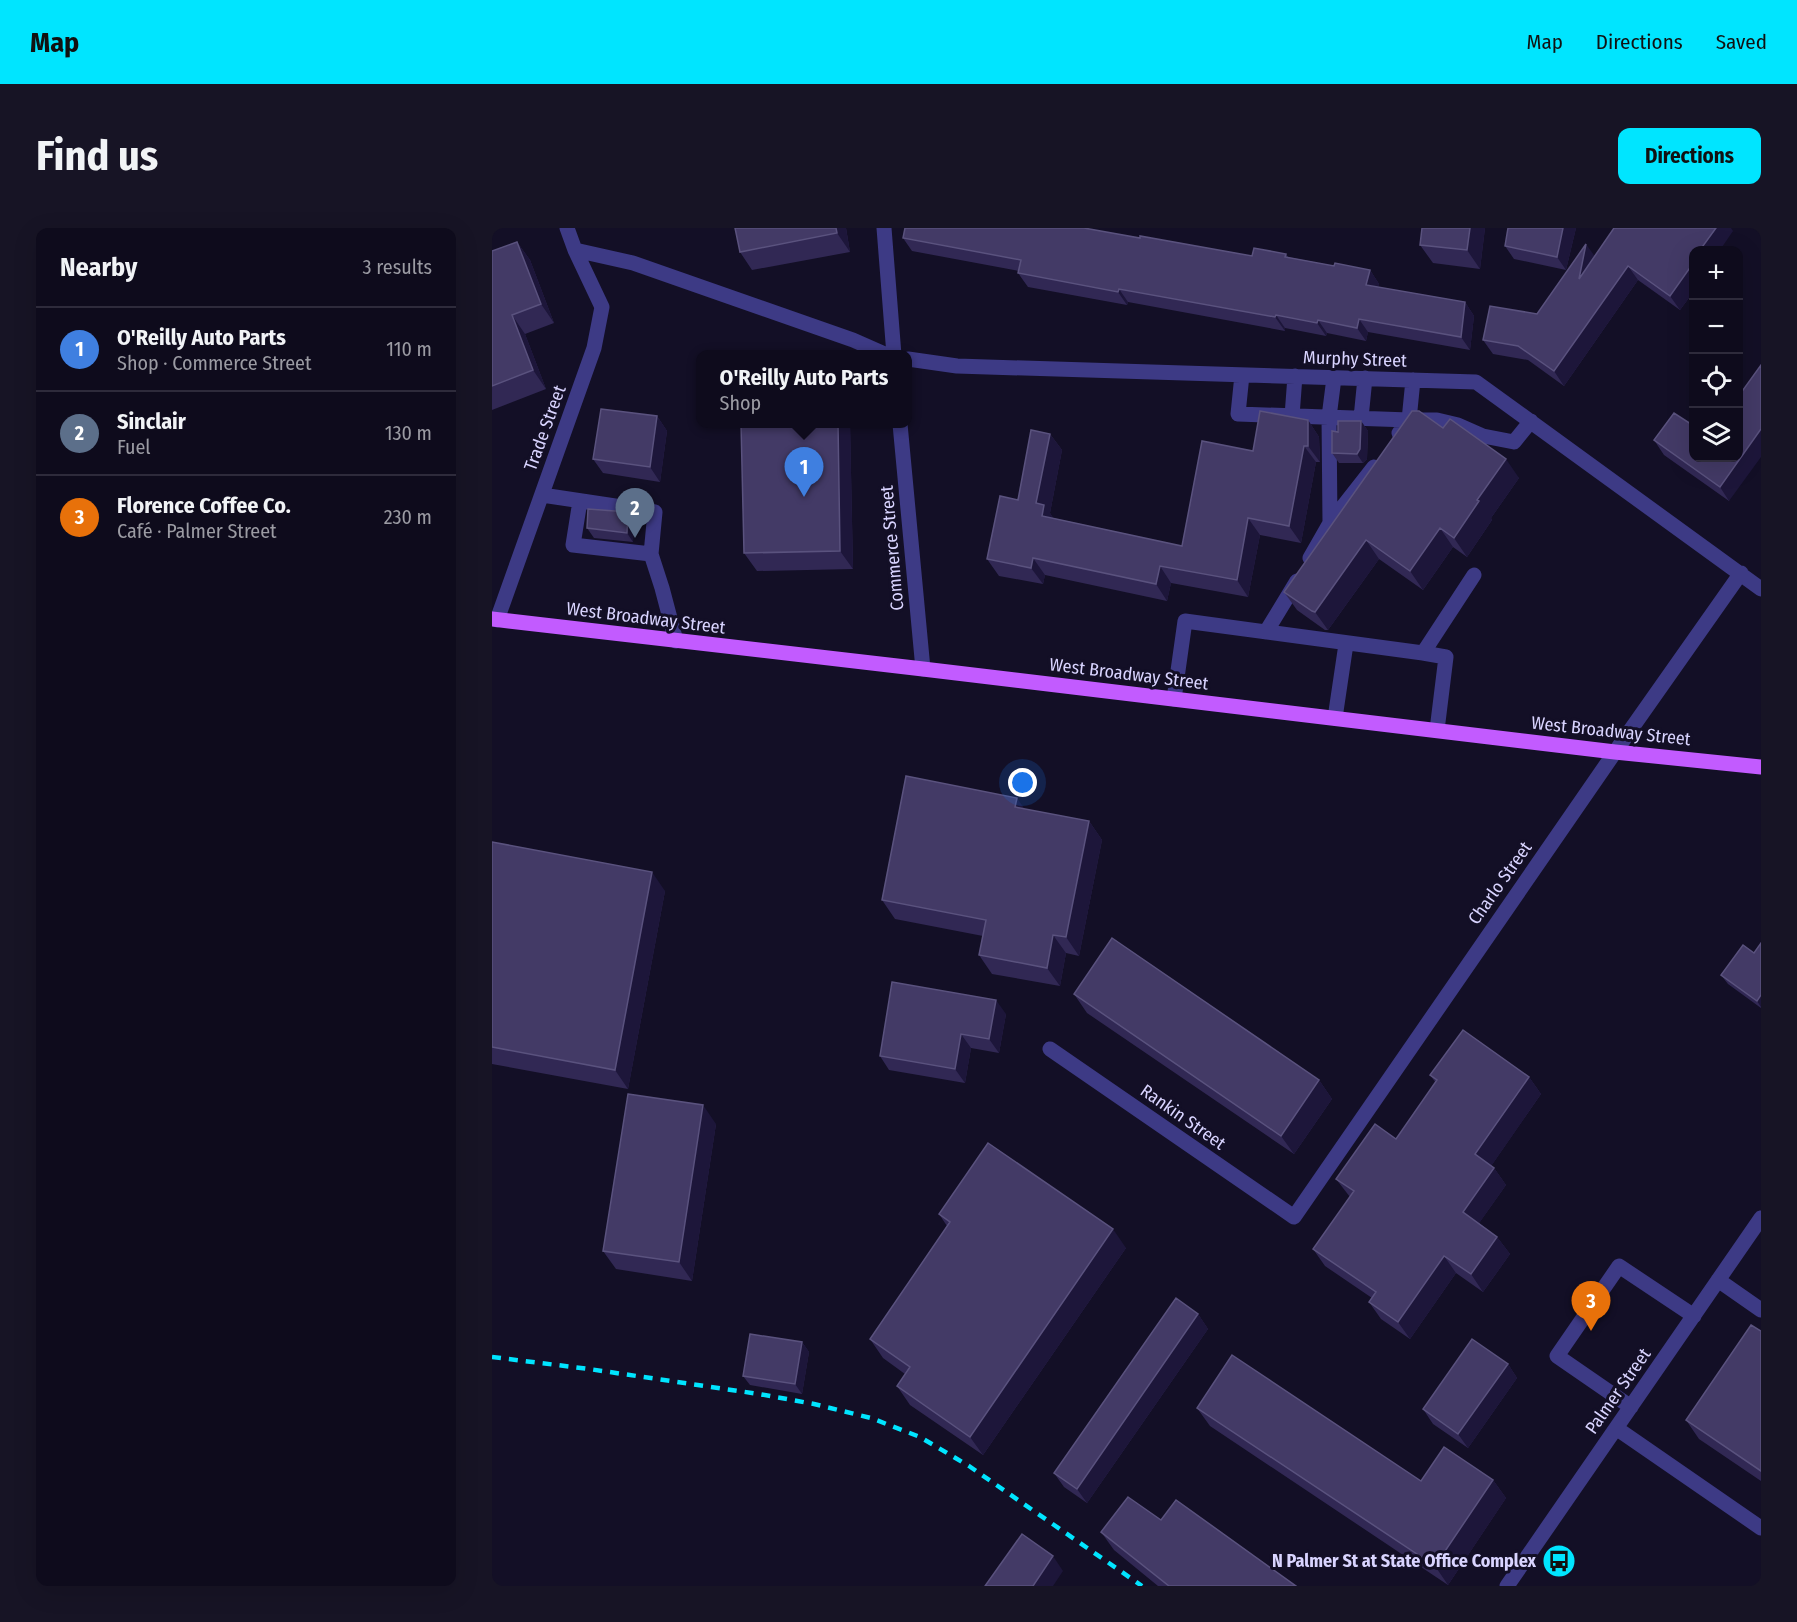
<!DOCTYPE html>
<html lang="en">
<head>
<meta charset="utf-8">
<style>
  body { margin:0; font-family:"Fira Sans Condensed",sans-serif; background:#171425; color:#f1f3f6 }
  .controls { position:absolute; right:18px; top:18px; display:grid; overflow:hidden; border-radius:12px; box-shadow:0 6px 24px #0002 }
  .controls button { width:54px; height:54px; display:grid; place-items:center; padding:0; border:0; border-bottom:2px solid #2e2b3b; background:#0e0b1c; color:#f1f3f6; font:30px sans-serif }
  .you { position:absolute; left:531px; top:555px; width:21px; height:21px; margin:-15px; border:4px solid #fff; border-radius:50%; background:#1a73e8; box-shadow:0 0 0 9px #1a73e833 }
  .badge { display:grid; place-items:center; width:39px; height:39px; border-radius:50%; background:#00e5ff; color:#fff; font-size:20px; font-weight:700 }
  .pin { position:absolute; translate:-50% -50px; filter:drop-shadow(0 2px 3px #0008) }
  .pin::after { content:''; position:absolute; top:32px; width:21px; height:18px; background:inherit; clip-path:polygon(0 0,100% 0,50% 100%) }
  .popup { position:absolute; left:204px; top:122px; width:216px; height:78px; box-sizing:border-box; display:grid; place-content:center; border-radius:12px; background:#0e0b1c; filter:drop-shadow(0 2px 4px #0005); font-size:20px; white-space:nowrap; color:#9b9ba3 }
  .popup b { font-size:22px; color:#f1f3f6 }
  .popup::after { content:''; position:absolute; left:50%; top:100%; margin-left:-12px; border:12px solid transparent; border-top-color:#0e0b1c }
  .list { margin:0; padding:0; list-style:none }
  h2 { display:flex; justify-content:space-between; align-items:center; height:78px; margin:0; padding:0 24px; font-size:26px }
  h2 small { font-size:20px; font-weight:400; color:#9b9ba3 }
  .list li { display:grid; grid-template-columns:39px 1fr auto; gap:18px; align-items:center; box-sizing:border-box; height:84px; padding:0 24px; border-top:2px solid #2e2b3b }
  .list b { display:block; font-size:22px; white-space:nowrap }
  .list p { margin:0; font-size:20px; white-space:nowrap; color:#9b9ba3 }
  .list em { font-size:20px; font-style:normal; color:#9b9ba3 }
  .icon { flex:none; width:33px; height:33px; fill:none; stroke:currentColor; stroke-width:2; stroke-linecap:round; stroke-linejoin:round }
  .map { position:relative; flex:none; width:1269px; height:1358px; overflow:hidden; border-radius:12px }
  header { display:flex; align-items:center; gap:36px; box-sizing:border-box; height:84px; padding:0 30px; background:#00e5ff; color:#111 }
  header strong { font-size:28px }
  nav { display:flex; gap:33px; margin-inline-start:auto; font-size:21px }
  .intro { display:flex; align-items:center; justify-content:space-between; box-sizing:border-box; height:144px; padding:0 36px }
  h1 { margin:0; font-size:42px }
  .button { padding:15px 27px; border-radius:12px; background:#00e5ff; color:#111; font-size:21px; font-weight:700 }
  main { display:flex; gap:36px; padding:0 36px }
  aside { flex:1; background:#0e0b1c; border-radius:12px; box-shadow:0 6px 24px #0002 }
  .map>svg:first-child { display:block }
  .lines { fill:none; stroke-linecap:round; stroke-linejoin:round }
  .minor { stroke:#3d3a85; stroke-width:15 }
  .major { stroke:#c25bff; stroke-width:15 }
  .rail { stroke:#00e5ff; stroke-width:4.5; stroke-dasharray:9 8; stroke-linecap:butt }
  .wall { fill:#312854 }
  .shaded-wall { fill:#1d163a }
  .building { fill:#433a66; stroke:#5a527e; stroke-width:1.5 }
  .labels { text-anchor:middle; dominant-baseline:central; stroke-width:6; stroke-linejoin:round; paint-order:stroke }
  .street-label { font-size:18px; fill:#d9d4ff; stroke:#130f26 }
  .poi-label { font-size:18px; font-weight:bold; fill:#d9d4ff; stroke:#130f26; text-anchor:end }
</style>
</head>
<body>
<header>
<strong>Map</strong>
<nav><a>Map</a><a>Directions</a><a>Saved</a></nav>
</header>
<div class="intro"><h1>Find us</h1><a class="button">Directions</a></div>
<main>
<aside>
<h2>Nearby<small>3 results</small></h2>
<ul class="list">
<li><span class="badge" style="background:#3f7fe0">1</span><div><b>O'Reilly Auto Parts</b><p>Shop · Commerce Street</p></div><em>110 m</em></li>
<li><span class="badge" style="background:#5c6f8a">2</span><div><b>Sinclair</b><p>Fuel</p></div><em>130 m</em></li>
<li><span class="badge" style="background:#e8710a">3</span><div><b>Florence Coffee Co.</b><p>Café · Palmer Street</p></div><em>230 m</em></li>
</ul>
</aside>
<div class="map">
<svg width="1269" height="1358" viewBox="0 0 1269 1358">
  <rect width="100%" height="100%" fill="#130f26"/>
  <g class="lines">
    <path class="minor" d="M392,0L402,127
      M83,22L141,35L361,112L395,127
      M416,131L465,138L984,154L1269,361
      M750,147L746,186L917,192L907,205
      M921,152L917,192H945L966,197L991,208L1022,214L1039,193
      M800,188L803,148
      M869,190L873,150
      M408,196L431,441
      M50,267L163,284L159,326L170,360L184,413
      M88,273L81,317L159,326
      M838,295L837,189L842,150
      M818,330L838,295L882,239
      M5,392L102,120L110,79L83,22L75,0
      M774,404L805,353
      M931,425L954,429L945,502
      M682,471L693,393L931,425L982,347
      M843,490L854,416
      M558,821L802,989L1123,524L1249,345
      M1226,1052L1269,1082
      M1139,1179L1065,1128L1127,1038L1202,1088
      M1124,1200L1269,1300
      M1015,1358L1269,990"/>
    <path class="major" d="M0,391L431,441L1123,524L1269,539"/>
    <path class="rail" d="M0,1129L97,1141L267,1166L322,1176L379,1190L428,1209L477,1238L650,1358"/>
  </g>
  <path class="wall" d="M243,0H354L358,24L260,42L248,24Z
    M993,0L988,41L941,35L928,17Z
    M1084,0L1074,42L1022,31L1013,18Z
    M1241,3L1202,22V63L1188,82L1146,52L1072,158L1036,132L1001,126L991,112L1045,86L1103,28Z
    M411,10H648L760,28L794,26L796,29L842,38L878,42L887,56L886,59L973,74L982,88L978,122L876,104L874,113L835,105L834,108L793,100V103L636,74L635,77L536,59L526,45L527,43L420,23Z
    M25,14L38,32L62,95L33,106L54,161L0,182V23Z
    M165,188L175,203L168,254L111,245L101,231Z
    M816,192L827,209L828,234H824L809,315L768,307L756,369L679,355L675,373L553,347L551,356L507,348L495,331L558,206L570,222L558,285L561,290L690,318L761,223Z
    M869,193L876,203L875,231L871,235H847L840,225L846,204Z
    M358,195L361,341L265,343L252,325Z
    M951,200L1027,250L999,290L1000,292L975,329L961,319L931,362L887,331L836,402H833L805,382L792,364Z
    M1162,212L1246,230L1237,273L1172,227Z
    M142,293L141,314L102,310L95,300Z
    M532,581L597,593L610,612L587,728L574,725L568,758L500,746L487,727L491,708L403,691L390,672Z
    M0,614L173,663L136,861L0,836Z
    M1269,715V780L1236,756L1229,747L1262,725Z
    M582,766L827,852L840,871L802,926L595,785Z
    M514,786L507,825L479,820L473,855L397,842L388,828Z
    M938,847L1037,849L1049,866L999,938L1002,940L1014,957L987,995L1005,1009L1018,1026L991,1064L964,1045L918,1111L889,1091L877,1074L880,1070L833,1038L821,1021L858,969L844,951L904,911L944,855Z
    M224,896L200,1053L124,1041L111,1023Z
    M447,986L634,1020L491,1227L418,1177L405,1158L413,1146L391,1130L378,1111L455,998Z
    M706,1086L716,1101L595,1275L572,1259L562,1245Z
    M1269,1103V1253L1207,1211L1194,1192Z
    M310,1114L317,1124L310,1166L258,1157L251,1148Z
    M1016,1136L1025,1150L976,1220L941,1196L931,1181Z
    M705,1180L929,1253L1001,1252L1014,1270L956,1357L718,1198Z
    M669,1292L804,1358H666L622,1322L609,1304Z"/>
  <path class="shaded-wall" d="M344,0H354L358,24L345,5Z
    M978,0H993L988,41L975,22Z
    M1071,0H1084L1074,42L1065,29Z
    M1224,0H1239L1241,3L1228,22H1208Z
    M25,14L38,32L62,95L49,76Z
    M1094,16L1104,30L1087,51Z
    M1202,32V63L1188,82L1178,68Z
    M1136,38L1146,52L1072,158L1062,143Z
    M878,42L887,56L884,70L874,57Z
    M627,61L636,74L635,77L626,64Z
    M973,74L982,88L978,122L969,109Z
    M20,87L33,106L54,161L41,142Z
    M784,87L793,100V103L783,89Z
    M867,91L876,104L874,113L865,100Z
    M826,92L835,105L834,108L825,95Z
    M165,188L175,203L168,254L158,239Z
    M816,192L827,209L828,234L816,218Z
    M869,193L876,203L875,231L871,235L865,226Z
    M346,195H358L361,341L348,323Z
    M1269,201V229L1237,273L1228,259Z
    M558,206L570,222L558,285L564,294L550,288L544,275Z
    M812,218L824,234L809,315L797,298Z
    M1014,231L1027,250L999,290L1000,292L975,329L962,310L985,272Z
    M136,284L142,293L141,314L135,305Z
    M756,290L768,307L756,369L745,352Z
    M948,300L961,319L931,362L918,343Z
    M874,312L887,331L836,402L823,384Z
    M541,330L553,347L551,356L539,340Z
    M668,338L679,355L675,373L664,356Z
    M525,570L538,589L523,579Z
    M597,593L610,612L587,728L574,709Z
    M160,644L173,663L136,861L123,842Z
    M561,707L574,725L568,758L555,740Z
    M1269,767V779L1265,773Z
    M504,772L514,786L507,825L497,811Z
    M469,806L479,820L473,855L463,841Z
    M1037,849L1049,866L995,944L983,926Z
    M827,852L840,871L802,926L789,908Z
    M211,877L224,896L200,1053L187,1034Z
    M1002,940L1014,957L983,1001L971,984Z
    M621,1001L634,1020L491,1227L478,1209Z
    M1005,1009L1018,1026L991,1064L979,1046Z
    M952,1028L964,1045L918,1111L906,1094Z
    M706,1086L716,1101L595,1275L585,1261Z
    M310,1114L317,1124L310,1166L303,1156Z
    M1016,1136L1025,1150L976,1220L966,1206Z
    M1001,1252L1014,1270L956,1357L943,1338Z
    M561,1328L571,1343L561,1358H541Z"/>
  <path class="building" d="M243,0H344L345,5L248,24Z
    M413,0H592L648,10V8L760,28L762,20L794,26L793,29L842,38L843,35L878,42L874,57L973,74L969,109L867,91L865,100L826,92L825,95L784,87L783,89L627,61L626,64L526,45L529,32L411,10Z
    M930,0H978L975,22L928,17Z
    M1016,0H1071L1065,29L1013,18Z
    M1122,0H1224L1208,22H1202V32L1200,33L1202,34L1178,68L1136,38L1062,143L1026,118L991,112L998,78L1045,86L1094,16L1087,51Z
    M25,14L49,76L20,87L41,142L0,158V23Z
    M1269,137V201L1228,259L1162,212L1182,185L1202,198V230H1246V169Z
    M109,181L165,188L158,239L101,231Z
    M768,183L816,192V218H812L797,298L756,290L745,352L668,338L664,356L541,330L539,340L495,331L508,268L526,272L539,202L558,206L544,275L552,277L550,288L690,318L710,213L761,223Z
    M920,183H927L951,200L958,191L1014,231L985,272L987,273L962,310L948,300L918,343L874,312L823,384L820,383L792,364Z
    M846,193H869L868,221L865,226L840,225V203L846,204Z
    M249,195H346L348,323L252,325Z
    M96,281L136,284L135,305L95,300Z
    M414,548L525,570L523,579L597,593L574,709L561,707L555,740L487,727L494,692L390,672Z
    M0,614L160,644L123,842L0,819Z
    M620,710L827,852L789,908L582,766Z
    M1269,715V767L1265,773L1229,747L1251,717L1262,725Z
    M400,754L504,772L497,811L469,806L463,841L388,828Z
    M971,802L1037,849L983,926L1002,940L971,984L1005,1009L979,1046L952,1028L906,1094L877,1074L884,1064L821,1021L862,963L844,951L883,896L904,911L945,852L938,847Z
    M136,866L211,877L187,1034L111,1023Z
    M496,915L621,1001L478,1209L405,1158L418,1139L378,1111L458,994L447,986Z
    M684,1070L706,1086L585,1261L562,1245Z
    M1259,1097L1269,1103V1243L1194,1192Z
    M258,1106L310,1114L303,1156L251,1148Z
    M980,1111L1016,1136L966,1206L931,1181Z
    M740,1127L929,1253L952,1219L1001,1252L943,1338L705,1180Z
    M636,1269L669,1292L684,1272L804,1358H677L609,1304Z
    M530,1306L561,1328L541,1358H493Z"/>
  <defs>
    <symbol id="bus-disc" viewBox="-11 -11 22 22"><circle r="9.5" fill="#00e5ff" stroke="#130f26"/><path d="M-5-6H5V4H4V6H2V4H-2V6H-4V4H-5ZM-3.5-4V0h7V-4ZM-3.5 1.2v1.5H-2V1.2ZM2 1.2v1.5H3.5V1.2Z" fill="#111"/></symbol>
  </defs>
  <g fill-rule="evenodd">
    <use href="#bus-disc" x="1048" y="1314" width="38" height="38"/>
  </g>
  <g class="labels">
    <g class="street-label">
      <text transform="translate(863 131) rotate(2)">Murphy Street</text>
      <text transform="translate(53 200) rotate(-70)">Trade Street</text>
      <text transform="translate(400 320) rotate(-95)">Commerce Street</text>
      <text transform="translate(154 390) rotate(7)">West Broadway Street</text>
      <text transform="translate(637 446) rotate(7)">West Broadway Street</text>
      <text transform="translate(1119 503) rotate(6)">West Broadway Street</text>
      <text transform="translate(1008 655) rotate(-55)">Charlo Street</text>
      <text transform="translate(691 889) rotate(35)">Rankin Street</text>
      <text transform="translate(1126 1163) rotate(-55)">Palmer Street</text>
    </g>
    <g class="poi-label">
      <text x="1044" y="1333">N Palmer St at State Office Complex</text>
    </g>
  </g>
</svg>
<div class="controls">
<button>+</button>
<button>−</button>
<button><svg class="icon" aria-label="locate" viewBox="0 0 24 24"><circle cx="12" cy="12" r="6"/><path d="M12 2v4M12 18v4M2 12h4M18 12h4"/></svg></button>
<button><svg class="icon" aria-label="layers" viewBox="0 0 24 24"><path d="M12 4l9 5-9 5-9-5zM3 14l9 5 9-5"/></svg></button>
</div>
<div class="you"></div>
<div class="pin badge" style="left:312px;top:269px;background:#3f7fe0">1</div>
<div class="popup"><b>O'Reilly Auto Parts</b>Shop</div>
<div class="pin badge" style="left:143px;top:310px;background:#5c6f8a">2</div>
<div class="pin badge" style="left:1099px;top:1103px;background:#e8710a">3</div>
</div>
</main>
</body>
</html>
